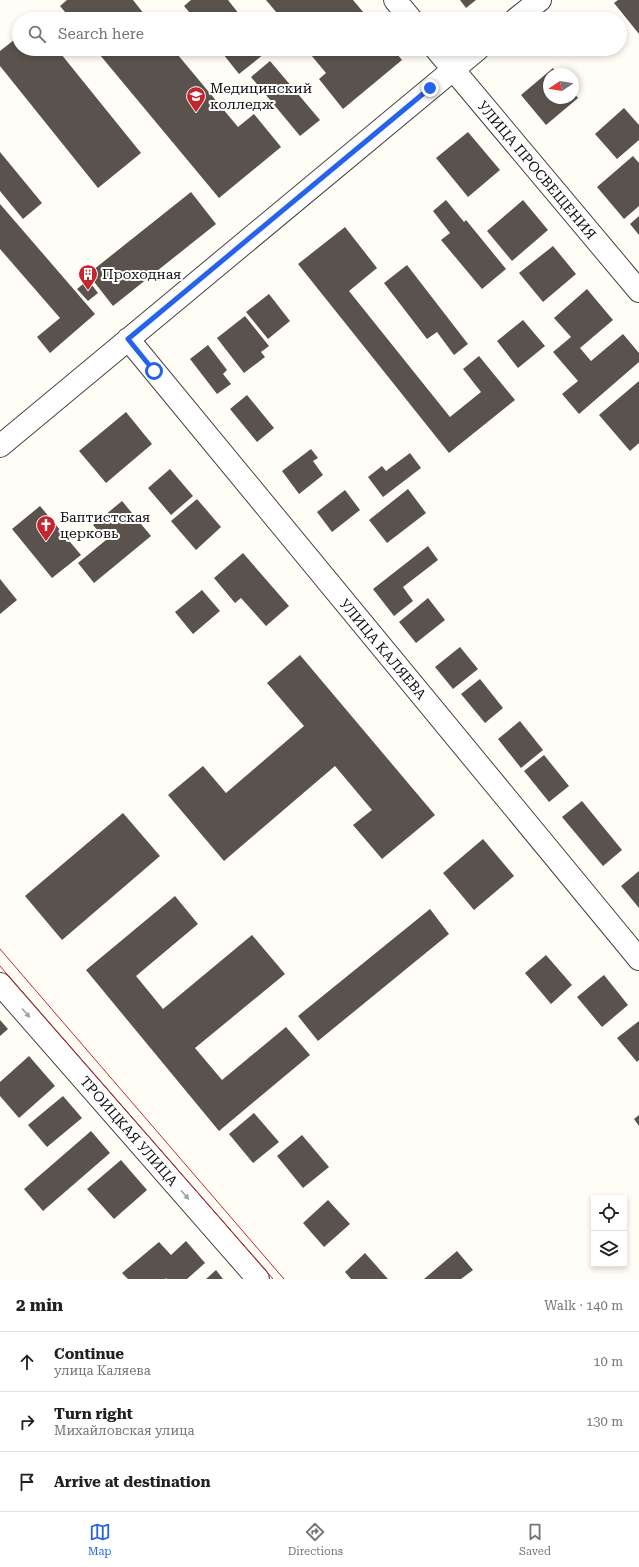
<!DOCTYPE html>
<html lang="en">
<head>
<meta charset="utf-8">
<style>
  body { margin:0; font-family:"Roboto Serif",serif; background:#f6f6f6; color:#202124 }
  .controls { position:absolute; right:12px; bottom:12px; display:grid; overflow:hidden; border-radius:0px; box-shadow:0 2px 6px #0003 }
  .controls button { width:36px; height:36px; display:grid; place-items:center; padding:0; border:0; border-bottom:1px solid #e0e0e0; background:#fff; color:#202124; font:20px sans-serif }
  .compass { position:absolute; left:543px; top:68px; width:36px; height:36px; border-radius:50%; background:#fff; box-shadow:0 2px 6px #0003; rotate:258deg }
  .stop { position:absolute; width:12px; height:12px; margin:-9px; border:3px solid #2563eb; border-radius:50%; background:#fff }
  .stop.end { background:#2563eb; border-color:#fff; box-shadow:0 1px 4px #0008 }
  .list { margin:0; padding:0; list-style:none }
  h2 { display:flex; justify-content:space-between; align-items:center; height:52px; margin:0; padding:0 16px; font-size:17px }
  h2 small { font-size:13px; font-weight:400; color:#757577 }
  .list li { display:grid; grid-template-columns:26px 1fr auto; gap:12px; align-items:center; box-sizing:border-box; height:60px; padding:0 16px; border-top:1px solid #e0e0e0 }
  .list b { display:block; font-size:15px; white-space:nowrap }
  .list p { margin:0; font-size:13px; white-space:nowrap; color:#757577 }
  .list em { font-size:13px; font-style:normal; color:#757577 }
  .icon { flex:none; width:22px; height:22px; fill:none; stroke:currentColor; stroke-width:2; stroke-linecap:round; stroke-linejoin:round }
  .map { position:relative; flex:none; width:639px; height:1279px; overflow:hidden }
  .search { position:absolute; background:#fff; box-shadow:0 2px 6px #0003; left:12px; right:12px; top:12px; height:44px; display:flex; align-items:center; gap:10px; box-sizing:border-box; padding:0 14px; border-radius:22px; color:#757577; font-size:15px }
  .sheet { height:232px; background:#fff }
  nav { display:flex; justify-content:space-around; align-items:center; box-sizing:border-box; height:56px; border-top:1px solid #e0e0e0; background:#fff; font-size:11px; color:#757577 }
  nav a { display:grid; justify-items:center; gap:2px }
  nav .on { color:#2563eb }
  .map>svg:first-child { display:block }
  .building { fill:#5a524d }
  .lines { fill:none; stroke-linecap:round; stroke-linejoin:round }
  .minor-casing { stroke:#444; stroke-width:24 }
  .minor { stroke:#fff; stroke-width:22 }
  .tram { stroke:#c4262e; stroke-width:1 }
  .oneway { fill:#a0a0a0 }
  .route { stroke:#2563eb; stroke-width:5 }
  .labels { text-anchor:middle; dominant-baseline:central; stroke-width:4; stroke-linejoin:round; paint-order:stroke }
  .poi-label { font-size:14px; fill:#111; stroke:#fff; text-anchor:start }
  .street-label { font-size:14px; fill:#111; stroke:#fff }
</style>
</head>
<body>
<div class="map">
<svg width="639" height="1279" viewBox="0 0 639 1279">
  <rect width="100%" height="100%" fill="#fffdf5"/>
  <path class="building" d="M67,0H133L148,19H71L60,6Z
    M191,0H228L243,19H195L184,6Z
    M266,0H353L369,19H282Z
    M460,0H476L466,8Z
    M618,0H639V34L614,3Z
    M19,36V49H57L141,153L98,188L0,66V51Z
    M95,49H173L238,127L254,114L281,147L219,198Z
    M219,49H268L269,50L239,74Z
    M306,49H393L402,60L343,109L319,79L326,73Z
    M270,61L320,120L300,136L251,77Z
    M553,68L558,74H549V98H573V92L578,98L546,125L521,95Z
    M624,108L639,125V140L617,159L595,134Z
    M468,132L500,170L468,197L436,158Z
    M0,152L42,203L23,219L0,191Z
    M633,156L639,163V206L624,219L597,187Z
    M191,192L216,224L113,306L88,274Z
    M446,200L464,222L466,220L506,269L482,289L441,240L450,233L433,211Z
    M523,200L548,230L512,261L487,231Z
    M0,204L95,314L50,353L37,337L60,318L0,249Z
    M639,216V235L630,224Z
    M345,227L377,268L349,291L450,417L481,392L463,369L479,356L515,400L449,453L298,264Z
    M553,246L576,274L543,302L519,273Z
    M407,265L468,344L454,355L437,332L427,339L384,283Z
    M88,280L98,293L88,301L77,289Z
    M587,289L613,320L580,348L591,361L623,334L639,353V362L579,414L562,394L578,381L553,352L571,337L554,318Z
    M269,294L290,321L268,339L246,312Z
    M245,316L269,346L261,352L265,357L244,373L217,338Z
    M523,320L545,346L518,368L497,341Z
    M208,345L227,370L223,374L231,384L217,394L190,359Z
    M639,381V443L630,451L599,415Z
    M247,395L274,428L257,442L230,409Z
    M126,412L152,444L106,483L79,451Z
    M311,449L318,458L313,461L323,475L299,494L282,471Z
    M410,453L421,468L383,497L368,477L382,466L386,471Z
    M170,469L193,496L171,515L148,488Z
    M408,489L426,513L387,543L369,520Z
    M345,490L360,510L332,532L317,512Z
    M197,499L221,527L196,550L171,521Z
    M122,501L151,536L94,583L78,563L106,540L93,525Z
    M40,506L81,555L52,578L12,529Z
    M428,546L438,560L403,587L413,601L394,616L373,589Z
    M243,553L289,606L266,626L241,598L235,603L214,578Z
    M0,579L17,600L0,614Z
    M202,590L220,611L193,634L175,612Z
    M428,598L445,620L416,643L399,622Z
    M460,647L478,669L453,689L435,667Z
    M300,655L435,815L382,859L353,825L372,810L335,766L224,861L168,795L203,766L226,793L304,726L267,683Z
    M480,679L503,708L485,723L461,694Z
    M520,721L543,750L521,768L498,739Z
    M544,755L569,786L549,802L524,771Z
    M582,801L622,850L603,866L562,817Z
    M123,813L160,856L62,940L25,896Z
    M483,839L514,876L474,910L443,873Z
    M639,871V908L621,886Z
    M175,896L198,924L136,976L163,1009L252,935L285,974L195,1048L222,1080L286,1027L310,1055L219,1131L86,970Z
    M430,909L449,934L318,1041L298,1016Z
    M546,955L572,985L551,1004L525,973Z
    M604,975L628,1005L602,1027L577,997Z
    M0,1020L8,1029L0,1036Z
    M639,1021V1060L637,1062L617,1038Z
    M29,1056L55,1086L19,1118L0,1096V1082Z
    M63,1096L82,1118L47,1147L28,1125Z
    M254,1113L279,1142L253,1163L229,1134Z
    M639,1115V1126L634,1119Z
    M91,1131L110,1153L43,1211L24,1189Z
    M302,1135L329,1167L303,1188L277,1156Z
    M121,1160L147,1190L114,1219L87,1189Z
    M328,1200L350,1224L324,1247L303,1223Z
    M186,1241L205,1263L187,1279H167L166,1278L165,1279H128L122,1273L159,1242L171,1255Z
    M457,1251L473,1270L461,1279H424Z
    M365,1253L388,1279H351L345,1272Z
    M216,1270L223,1279H206Z"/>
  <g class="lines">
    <defs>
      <path id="minor" d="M395,0L411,19
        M516,19L540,0
        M436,49L639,291
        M128,339L639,959
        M0,446L478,49
        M0,984L258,1279"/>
    </defs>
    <use href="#minor" class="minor-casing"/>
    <use href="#minor" class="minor"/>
    <path class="tram" d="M0,949L284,1279
      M0,966L273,1279"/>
  </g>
  <defs><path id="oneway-solid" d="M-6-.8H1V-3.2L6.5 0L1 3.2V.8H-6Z"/></defs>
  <g class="oneway">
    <use href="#oneway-solid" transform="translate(26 1013) rotate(49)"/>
    <use href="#oneway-solid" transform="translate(185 1195) rotate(49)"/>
  </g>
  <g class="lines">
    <path class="route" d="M154,371L128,339L430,88"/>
  </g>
  <defs>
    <symbol id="university-pin" viewBox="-11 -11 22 30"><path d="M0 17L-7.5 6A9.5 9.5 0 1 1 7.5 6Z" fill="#c4262e" stroke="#fff"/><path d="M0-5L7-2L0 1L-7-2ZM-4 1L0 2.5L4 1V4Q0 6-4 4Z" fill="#fff"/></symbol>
    <symbol id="building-pin" viewBox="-11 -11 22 30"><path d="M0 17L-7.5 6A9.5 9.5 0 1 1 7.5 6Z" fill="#c4262e" stroke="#fff"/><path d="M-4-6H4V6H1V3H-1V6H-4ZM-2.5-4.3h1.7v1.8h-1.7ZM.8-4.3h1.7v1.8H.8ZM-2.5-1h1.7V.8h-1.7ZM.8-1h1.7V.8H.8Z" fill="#fff"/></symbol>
    <symbol id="church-pin" viewBox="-11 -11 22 30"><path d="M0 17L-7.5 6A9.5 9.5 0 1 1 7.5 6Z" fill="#c4262e" stroke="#fff"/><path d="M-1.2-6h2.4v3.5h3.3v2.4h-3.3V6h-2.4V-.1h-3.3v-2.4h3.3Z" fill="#fff"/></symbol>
  </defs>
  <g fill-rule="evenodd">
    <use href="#university-pin" x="185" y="85" width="22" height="30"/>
    <use href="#building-pin" x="77" y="263" width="22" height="30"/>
    <use href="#church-pin" x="35" y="514" width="22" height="30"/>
  </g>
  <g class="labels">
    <g class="poi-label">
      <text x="210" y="88">Медицинский<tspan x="210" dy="16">колледж</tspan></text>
      <text x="102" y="274">Проходная</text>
      <text x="60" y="517">Баптистская<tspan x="60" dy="16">церковь</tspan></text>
    </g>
    <g class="street-label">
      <text transform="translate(537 170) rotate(50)">УЛИЦА ПРОСВЕЩЕНИЯ</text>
      <text transform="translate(383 649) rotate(50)">УЛИЦА КАЛЯЕВА</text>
      <text transform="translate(129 1131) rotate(49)">ТРОИЦКАЯ УЛИЦА</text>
    </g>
  </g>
</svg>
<div class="controls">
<button><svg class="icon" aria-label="locate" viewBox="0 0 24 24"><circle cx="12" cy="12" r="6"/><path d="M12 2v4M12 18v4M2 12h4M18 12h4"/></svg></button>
<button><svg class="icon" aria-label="layers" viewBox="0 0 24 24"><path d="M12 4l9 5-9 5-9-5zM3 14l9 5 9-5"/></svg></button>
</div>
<svg class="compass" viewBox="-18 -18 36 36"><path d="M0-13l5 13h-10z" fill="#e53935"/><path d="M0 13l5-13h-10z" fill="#757577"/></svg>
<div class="stop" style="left:154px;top:371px"></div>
<div class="stop end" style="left:430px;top:88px"></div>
<div class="search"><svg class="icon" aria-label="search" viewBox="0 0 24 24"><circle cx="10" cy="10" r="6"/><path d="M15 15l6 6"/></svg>Search here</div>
</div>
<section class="sheet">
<h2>2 min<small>Walk · 140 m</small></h2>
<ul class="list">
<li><svg class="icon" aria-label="ahead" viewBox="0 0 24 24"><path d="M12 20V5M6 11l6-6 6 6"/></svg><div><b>Continue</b><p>улица Каляева</p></div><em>10 m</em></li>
<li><svg class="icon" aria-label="right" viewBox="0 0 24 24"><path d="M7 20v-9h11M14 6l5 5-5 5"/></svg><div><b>Turn right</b><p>Михайловская улица</p></div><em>130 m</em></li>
<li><svg class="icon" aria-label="arrive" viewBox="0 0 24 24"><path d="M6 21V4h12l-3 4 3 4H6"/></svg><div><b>Arrive at destination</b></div></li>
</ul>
</section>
<nav>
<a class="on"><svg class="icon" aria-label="map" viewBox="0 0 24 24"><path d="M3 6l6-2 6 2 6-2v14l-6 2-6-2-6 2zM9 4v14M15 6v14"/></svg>Map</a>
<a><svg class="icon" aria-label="directions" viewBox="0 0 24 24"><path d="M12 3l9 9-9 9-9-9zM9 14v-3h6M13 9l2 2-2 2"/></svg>Directions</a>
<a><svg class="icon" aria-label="saved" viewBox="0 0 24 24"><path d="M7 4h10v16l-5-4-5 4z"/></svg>Saved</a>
</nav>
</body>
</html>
